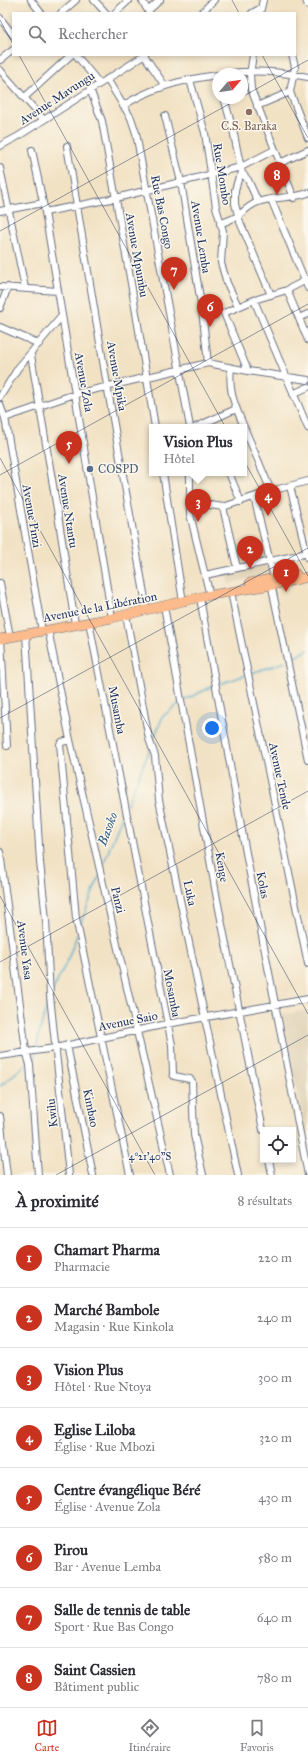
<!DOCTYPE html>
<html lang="fr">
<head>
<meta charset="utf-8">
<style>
  body { margin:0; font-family:"IM FELL Great Primer",serif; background:#f7f7f7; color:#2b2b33 }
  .controls { position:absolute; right:12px; bottom:12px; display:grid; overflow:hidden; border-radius:0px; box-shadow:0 2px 6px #0003 }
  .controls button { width:36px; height:36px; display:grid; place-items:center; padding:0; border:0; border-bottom:1px solid #e1e1e2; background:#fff; color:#2b2b33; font:20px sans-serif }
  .compass { position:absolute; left:212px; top:68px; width:36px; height:36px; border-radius:50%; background:#fff; box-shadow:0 2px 6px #0003; rotate:61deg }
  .you { position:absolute; left:212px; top:728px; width:14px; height:14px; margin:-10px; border:3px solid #fff; border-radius:50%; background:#1a73e8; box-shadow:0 0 0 6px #1a73e833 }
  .badge { display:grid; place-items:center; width:26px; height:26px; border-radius:50%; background:#c8321e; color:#fff; font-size:13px; font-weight:700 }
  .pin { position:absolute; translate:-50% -33px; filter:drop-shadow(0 1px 2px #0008) }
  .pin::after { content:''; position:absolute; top:21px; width:14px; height:12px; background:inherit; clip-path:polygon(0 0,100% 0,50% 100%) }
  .popup { position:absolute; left:149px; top:424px; width:98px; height:52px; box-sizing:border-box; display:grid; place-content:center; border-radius:0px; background:#fff; filter:drop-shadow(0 1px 3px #0005); font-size:13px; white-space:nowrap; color:#7c7c81 }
  .popup b { font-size:15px; color:#2b2b33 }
  .popup::after { content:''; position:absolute; left:50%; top:100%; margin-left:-8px; border:8px solid transparent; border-top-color:#fff }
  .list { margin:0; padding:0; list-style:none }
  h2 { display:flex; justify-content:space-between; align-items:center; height:52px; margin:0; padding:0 16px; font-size:17px }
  h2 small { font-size:13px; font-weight:400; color:#7c7c81 }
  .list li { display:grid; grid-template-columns:26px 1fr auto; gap:12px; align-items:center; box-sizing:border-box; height:60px; padding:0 16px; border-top:1px solid #e1e1e2 }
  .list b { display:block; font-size:15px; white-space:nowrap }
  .list p { margin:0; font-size:13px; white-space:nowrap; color:#7c7c81 }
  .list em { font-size:13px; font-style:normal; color:#7c7c81 }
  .icon { flex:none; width:22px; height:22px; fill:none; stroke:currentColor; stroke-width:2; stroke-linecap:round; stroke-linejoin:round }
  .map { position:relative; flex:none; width:308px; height:1175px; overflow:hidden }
  .search { position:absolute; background:#fff; box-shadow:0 2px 6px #0003; left:12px; right:12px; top:12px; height:44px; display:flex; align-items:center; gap:10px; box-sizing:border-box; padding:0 14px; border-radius:0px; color:#7c7c81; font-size:15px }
  .sheet { height:532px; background:#fff }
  nav { display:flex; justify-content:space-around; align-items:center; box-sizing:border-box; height:56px; border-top:1px solid #e1e1e2; background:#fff; font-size:11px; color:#7c7c81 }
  nav a { display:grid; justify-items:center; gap:2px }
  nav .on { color:#c8321e }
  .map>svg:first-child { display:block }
  .built { fill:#e0d2b6 }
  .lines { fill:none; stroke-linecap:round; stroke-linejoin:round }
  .stream { stroke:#4ba9ca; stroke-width:1.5 }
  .minor-casing { stroke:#666e82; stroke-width:8 }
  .highway-casing { stroke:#666e82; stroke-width:10 }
  .minor { stroke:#fff; stroke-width:6 }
  .highway { stroke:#fbbb8c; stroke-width:9 }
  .ticks { fill:none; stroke:#1b2f5e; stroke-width:1; stroke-opacity:0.45 }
  .education-dot { fill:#8d6e63; stroke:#fbf7ec; stroke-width:1.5 }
  .service-dot { fill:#5c6f8a; stroke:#fbf7ec; stroke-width:1.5 }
  .labels { text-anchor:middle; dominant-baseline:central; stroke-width:3; stroke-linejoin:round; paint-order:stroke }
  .street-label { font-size:12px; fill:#1b2f5e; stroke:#fbf7ec }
  .education-label { font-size:12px; fill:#785e54; stroke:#fbf7ec }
  .service-label { font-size:12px; fill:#4e5e75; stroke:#fbf7ec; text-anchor:start }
  .water-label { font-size:13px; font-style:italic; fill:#2c5a84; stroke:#fbf7ec }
  .ticks-label { font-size:10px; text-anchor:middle; fill:#1b2f5e; stroke:#fbf7ec; stroke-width:3; stroke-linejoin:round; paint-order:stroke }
</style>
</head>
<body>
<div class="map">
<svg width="308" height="1175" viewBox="0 0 308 1175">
  <rect width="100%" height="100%" fill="#fbf7ec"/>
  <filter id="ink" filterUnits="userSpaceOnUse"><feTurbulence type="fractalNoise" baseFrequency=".025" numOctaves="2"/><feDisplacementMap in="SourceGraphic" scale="8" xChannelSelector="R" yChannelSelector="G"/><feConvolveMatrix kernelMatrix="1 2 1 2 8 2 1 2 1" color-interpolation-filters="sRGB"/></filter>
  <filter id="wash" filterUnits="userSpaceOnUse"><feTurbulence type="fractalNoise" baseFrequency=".012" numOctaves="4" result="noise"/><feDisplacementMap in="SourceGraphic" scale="16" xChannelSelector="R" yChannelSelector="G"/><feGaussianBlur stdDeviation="0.9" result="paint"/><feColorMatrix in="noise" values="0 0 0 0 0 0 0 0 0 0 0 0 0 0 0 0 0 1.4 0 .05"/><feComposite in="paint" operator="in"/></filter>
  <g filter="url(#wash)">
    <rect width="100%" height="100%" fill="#f2e2c4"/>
    <path class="built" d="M265,556L271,575L247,579L229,584L225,571L254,564L252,559Z
      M308,1010V1150L283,1015Z"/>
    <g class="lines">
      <path class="stream" d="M289,660L308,650
        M249,674L285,662
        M217,685L246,675
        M183,701L213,686
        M152,743L163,716L180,703
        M127,804L150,749
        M102,868L124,811
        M80,925L99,877
        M52,992L68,959L77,935
        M37,1049L38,1037L48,1003
        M31,1061L36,1057V1053
        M0,1086L28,1063"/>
    </g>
  </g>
  <g filter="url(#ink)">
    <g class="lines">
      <defs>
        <path id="minor" d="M31,0L41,13
          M94,0L106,13
          M142,0L149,13
          M306,0L308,6
          M148,11L160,0
          M61,13L76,0
          M115,13L129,0
          M201,13L214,0
          M252,13L261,8
          M260,13L263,0
          M0,18L13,35
          M76,55L99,83
          M144,55L165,86
          M253,55L250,74L251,89L294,198
          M292,55L295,67L290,92L308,138
          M0,60L13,50
          M0,70L43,119
          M223,74C254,70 277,71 308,77
          M107,79L131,118L136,133L190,427
          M190,80L205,133L216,207L223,231L221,263L227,283L238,306
          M90,89L102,121L132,289L155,427
          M25,97L71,55
          M224,98L233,130L242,173L248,180L258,202
          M123,106C151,87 185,79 218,75
          M257,106L290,92
          M165,116L181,182L202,310L208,363
          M0,146L17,137L145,55
          M67,146L107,385L147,610
          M32,150L45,212L112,618
          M280,163L308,150
          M0,168L25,288
          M242,173L238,180L235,190V204L240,222L271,295
          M271,199L308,288
          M0,211L43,203
          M45,212L116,198L241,167L274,150
          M220,224C226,221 233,219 238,216C245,210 250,205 258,202C275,196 292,199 308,193
          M0,287L58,291
          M287,290L308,340
          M254,300L308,428
          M0,308L8,287
          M299,318L308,314
          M0,327L39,344
          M31,355L58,515L75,624
          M231,368C228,392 235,405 244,427
          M248,371L224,313L254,300L287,290L308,279
          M293,394L308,387
          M0,397L18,368L61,317
          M0,405L5,418L42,631
          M5,418L75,394L208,363L248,371L308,380
          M196,427L236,409
          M244,427L271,491
          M163,473L183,602
          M190,473V514L210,596
          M229,473L241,502
          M290,486L308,558
          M254,497L274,578
          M191,502L223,507L271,491L308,481
          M223,507L237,568
          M205,575L308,553
          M0,583L10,637
          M271,583L308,760
          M231,592L308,964
          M200,598L246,853L308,1175
          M164,606L217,899L263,1130
          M126,615L149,739L155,756L159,800L238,1175
          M89,622L172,1045L173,1074L174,1076L190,1079L192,1081L194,1135L203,1175
          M48,629L70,740L170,1175
          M26,634L40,862L46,920L50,996L69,1175
          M1,639L7,746
          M70,740L62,742L60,744L76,918L130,1175
          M0,852L26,1051L30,1065L38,1175
          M67,1045L93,1175
          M0,1056L55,1048L167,1024L308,999
          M0,1116L7,1175
          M269,1160L272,1175"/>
        <path id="highway" d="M250,583L296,574
          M0,639L112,618L205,596L272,585L308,577"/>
      </defs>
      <use href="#minor" class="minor-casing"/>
      <use href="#highway" class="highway-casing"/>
      <use href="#minor" class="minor"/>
      <use href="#highway" class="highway"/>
    </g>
  </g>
  <path class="ticks" d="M232,0L239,13M0,20L13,44M19,55L308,576M262,55L308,138M242,97L308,60M0,231L240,98M0,458L308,1014M0,475L308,304M0,718L308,548M0,896L155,1175M0,962L308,791M56,1175L308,1035"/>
  <circle class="education-dot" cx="249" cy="112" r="4"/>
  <circle class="service-dot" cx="90" cy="469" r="4"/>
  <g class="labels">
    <g class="street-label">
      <text transform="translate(57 98) rotate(-33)">Avenue Mavungu</text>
      <text transform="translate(222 174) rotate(81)">Rue Mombo</text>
      <text transform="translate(162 212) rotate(79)">Rue Bas Congo</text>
      <text transform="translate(201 237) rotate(81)">Avenue Lemba</text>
      <text transform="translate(137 255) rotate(80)">Avenue Mpumbu</text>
      <text transform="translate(117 376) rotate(80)">Avenue Mpika</text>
      <text transform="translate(84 382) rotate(80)">Avenue Zola</text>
      <text transform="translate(68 511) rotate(81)">Avenue Ntantu</text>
      <text transform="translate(32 516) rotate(80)">Avenue Pinzi</text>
      <text transform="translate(100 607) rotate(-11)">Avenue de la Libération</text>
      <text transform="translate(117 710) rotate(79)">Musamba</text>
      <text transform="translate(280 776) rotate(78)">Avenue Tende</text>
      <text transform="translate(222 867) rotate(80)">Kenge</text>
      <text transform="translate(263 885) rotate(79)">Kolas</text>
      <text transform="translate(190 893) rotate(78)">Luka</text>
      <text transform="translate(118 900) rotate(77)">Panzi</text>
      <text transform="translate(25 950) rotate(83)">Avenue Yasa</text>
      <text transform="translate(172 993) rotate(79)">Mosamba</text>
      <text transform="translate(128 1021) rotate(-11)">Avenue Saio</text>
      <text transform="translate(91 1108) rotate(79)">Kimbao</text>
      <text transform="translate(52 1113) rotate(-96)">Kwilu</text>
    </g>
    <g class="education-label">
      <text x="249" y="126">C.S. Baraka</text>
    </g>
    <g class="service-label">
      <text x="98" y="469">COSPD</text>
    </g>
    <g class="water-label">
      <text transform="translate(108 829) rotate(-69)">Basoko</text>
    </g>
  </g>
  <g class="ticks-label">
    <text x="150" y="1160">4°21'40"S</text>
  </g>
</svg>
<div class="controls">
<button><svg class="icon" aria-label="locate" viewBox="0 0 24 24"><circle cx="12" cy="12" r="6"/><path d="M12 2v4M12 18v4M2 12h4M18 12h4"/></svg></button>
</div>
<svg class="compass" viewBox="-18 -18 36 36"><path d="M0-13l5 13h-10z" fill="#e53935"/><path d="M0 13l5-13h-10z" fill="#7c7c81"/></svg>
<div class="you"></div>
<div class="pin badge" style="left:286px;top:592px">1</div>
<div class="pin badge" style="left:250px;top:569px">2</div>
<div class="pin badge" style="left:198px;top:522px">3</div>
<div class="popup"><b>Vision Plus</b>Hôtel</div>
<div class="pin badge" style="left:268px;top:516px">4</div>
<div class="pin badge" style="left:69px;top:464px">5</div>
<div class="pin badge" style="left:210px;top:327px">6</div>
<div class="pin badge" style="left:174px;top:290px">7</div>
<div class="pin badge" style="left:277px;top:195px">8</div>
<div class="search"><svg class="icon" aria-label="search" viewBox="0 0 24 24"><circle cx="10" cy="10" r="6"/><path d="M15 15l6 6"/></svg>Rechercher</div>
</div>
<section class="sheet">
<h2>À proximité<small>8 résultats</small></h2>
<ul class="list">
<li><span class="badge">1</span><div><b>Chamart Pharma</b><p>Pharmacie</p></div><em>220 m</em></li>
<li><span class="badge">2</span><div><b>Marché Bambole</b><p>Magasin · Rue Kinkola</p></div><em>240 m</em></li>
<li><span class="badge">3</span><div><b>Vision Plus</b><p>Hôtel · Rue Ntoya</p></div><em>300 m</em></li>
<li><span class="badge">4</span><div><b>Eglise Liloba</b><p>Église · Rue Mbozi</p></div><em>320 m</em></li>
<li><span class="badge">5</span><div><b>Centre évangélique Béré</b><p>Église · Avenue Zola</p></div><em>430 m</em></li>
<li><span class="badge">6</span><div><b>Pirou</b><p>Bar · Avenue Lemba</p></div><em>580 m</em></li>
<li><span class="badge">7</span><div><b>Salle de tennis de table</b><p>Sport · Rue Bas Congo</p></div><em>640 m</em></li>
<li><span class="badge">8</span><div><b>Saint Cassien</b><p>Bâtiment public</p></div><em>780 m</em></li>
</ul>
</section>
<nav>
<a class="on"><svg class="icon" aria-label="map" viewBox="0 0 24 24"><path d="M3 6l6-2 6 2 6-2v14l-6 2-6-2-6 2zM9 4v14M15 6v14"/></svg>Carte</a>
<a><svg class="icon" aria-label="directions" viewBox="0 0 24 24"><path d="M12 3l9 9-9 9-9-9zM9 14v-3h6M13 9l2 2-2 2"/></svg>Itinéraire</a>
<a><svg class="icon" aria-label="saved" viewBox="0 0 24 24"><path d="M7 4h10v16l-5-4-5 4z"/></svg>Favoris</a>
</nav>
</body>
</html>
